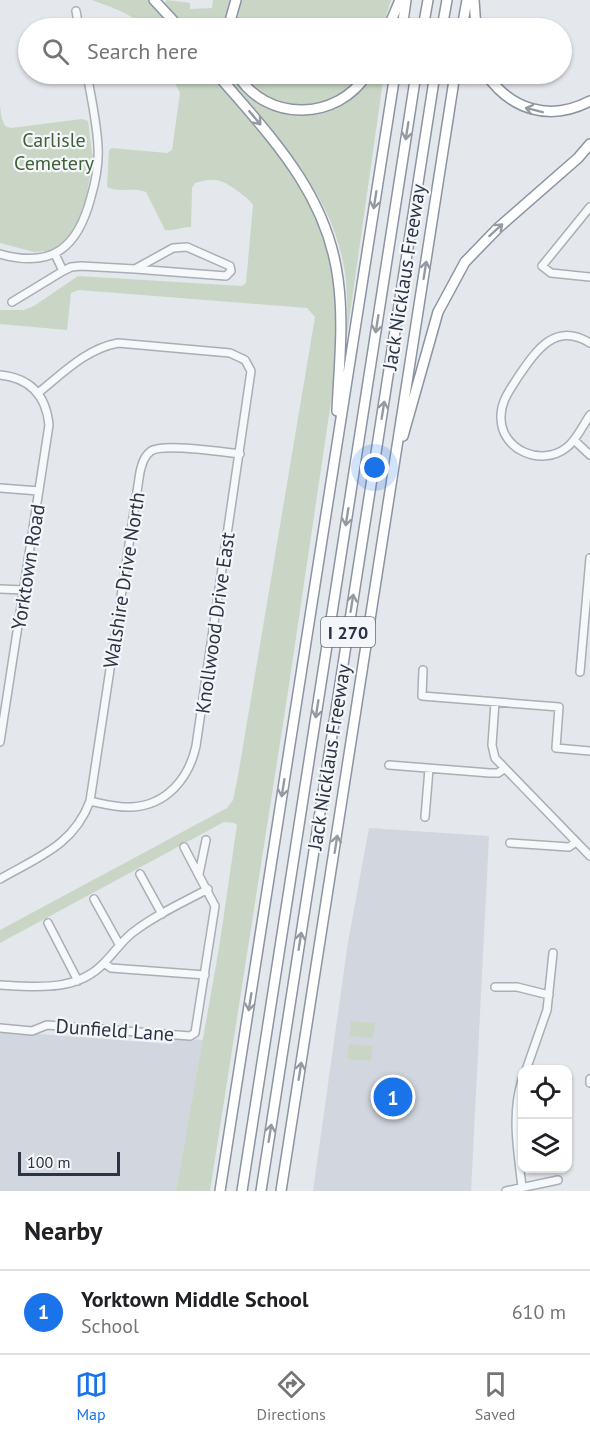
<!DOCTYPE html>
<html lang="en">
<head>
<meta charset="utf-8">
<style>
  body { margin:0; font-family:"PT Sans",sans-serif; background:#f6f6f6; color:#202124 }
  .controls { position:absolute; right:18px; bottom:18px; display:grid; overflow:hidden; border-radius:12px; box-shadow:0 2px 4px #0004 }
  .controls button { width:54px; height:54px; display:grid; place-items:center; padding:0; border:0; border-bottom:2px solid #e0e0e0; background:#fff; color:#202124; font:30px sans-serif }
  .scale { position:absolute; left:18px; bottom:15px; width:102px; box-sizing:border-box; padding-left:6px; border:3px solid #2b3445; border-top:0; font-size:16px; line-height:21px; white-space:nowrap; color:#2b3445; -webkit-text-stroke:4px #f4f6f9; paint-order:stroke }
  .you { position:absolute; left:375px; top:468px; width:21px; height:21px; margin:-15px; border:4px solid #fff; border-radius:50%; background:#1a73e8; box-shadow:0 0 0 9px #1a73e833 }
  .badge { display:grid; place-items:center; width:39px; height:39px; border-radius:50%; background:#1a73e8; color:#fff; font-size:20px; font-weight:700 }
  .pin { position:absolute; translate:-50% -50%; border:3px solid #fff; box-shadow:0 2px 6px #0006 }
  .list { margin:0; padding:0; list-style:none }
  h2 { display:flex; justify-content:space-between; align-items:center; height:78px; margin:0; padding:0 24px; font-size:26px }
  h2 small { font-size:20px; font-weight:400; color:#757577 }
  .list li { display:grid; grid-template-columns:39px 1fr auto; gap:18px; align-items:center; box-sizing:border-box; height:84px; padding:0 24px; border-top:2px solid #e0e0e0 }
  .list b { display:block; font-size:22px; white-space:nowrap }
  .list p { margin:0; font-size:20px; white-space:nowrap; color:#757577 }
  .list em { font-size:20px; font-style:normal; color:#757577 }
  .icon { flex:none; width:33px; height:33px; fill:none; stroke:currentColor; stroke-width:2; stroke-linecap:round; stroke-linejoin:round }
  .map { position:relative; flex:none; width:590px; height:1191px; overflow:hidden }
  .search { position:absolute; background:#fff; box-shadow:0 2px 4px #0004; left:18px; right:18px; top:18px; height:66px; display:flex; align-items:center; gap:15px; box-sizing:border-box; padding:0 21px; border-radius:33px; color:#757577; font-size:22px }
  .sheet { height:162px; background:#fff }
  nav { display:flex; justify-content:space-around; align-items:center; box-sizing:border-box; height:84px; border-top:2px solid #e0e0e0; background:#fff; font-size:16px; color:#757577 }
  nav a { display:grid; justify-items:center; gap:3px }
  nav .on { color:#1a73e8 }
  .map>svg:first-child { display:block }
  .built { fill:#d2d6de }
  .green { fill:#c9d6c5 }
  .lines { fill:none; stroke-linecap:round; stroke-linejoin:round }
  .minor-casing { stroke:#a9aeb7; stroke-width:10 }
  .highway-casing { stroke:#8b94a3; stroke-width:12 }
  .minor { stroke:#f7f8fa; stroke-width:7 }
  .highway { stroke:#fff; stroke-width:9 }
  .oneway { stroke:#959aa2 }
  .labels { text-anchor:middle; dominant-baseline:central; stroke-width:4.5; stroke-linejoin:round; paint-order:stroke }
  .shield { fill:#f4f6f9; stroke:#676e7b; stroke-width:1.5 }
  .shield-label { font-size:18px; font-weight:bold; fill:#2b3445 }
  .park-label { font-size:20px; fill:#3f6138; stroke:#f4f6f9 }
  .street-label { font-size:20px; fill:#2b3445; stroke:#f4f6f9 }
</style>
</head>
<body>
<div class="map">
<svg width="590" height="1191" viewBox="0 0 590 1191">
  <rect width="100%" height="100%" fill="#e4e7ec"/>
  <path class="built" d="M369,828L489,836L471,1191H313L348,942Z
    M0,1031L171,1044L173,1038L203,1040L176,1191H0Z"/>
  <path class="green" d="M92,0H149L175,28H142C132,12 109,7 92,0Z
    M166,0L190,3V9L212,8L213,0H232L224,28H185L165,4Z
    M242,0H391L382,28H232L237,10Z
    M170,74H212L293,170L313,200L339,282L336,368L287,698L210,1191H176L219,948L237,825L234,823L224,822L0,943V930L227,808L233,800L238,776L315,317L307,308L79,290L71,293L67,330L0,324V310H24L34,306L78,276L242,286L246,283L253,205C249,199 244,196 239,192C221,179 216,177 195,183L192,188L191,227C182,227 174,231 165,230L146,192C133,187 120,193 107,187L109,150L112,148L167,153L172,150L180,93Z
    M223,74H234L281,111L299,114L316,113L371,74H384L347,335C346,326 348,314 347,303C347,290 346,275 343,262C328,186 271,131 223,74Z
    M243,74H361C329,117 274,117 243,74Z
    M0,107L2,119L5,126L11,128L82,119L88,121L93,161L84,208L74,235L64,244L47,251L34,252L0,243Z
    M351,1021L375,1023L373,1038L349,1036Z
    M349,1044L373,1046L371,1061L347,1059Z"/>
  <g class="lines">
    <defs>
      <path id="minor" d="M76,11L79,28
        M590,207L542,266L551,273L590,277
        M0,254C53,269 78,247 91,197C96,180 99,164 98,147C97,123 91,97 87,74
        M55,254L63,271L71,267L81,266L135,269L173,248L187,247L230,266L231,271L226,276L135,269
        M12,302L63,271
        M590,343C555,321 536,351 518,377C510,390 500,402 501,419C502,450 541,467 566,448C576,441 583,425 590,415
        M0,375C30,378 46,395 49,425L0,742
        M38,393C63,373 86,349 118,343L230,353L245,360L251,371L196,746C189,778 167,805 132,807C118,808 104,804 90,801
        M574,440L590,455
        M0,488L39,491
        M0,589L24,590
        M423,670L422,696L559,707L556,748L590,751
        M580,672L590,558
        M495,702L492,745L495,758L590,856
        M389,765L490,773H498L504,769
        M425,817L429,769
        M510,843L569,847L576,842
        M140,874L162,914
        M199,874L206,840
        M0,879C38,857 74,845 90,801L140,472C142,464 144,456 151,451C163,443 223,452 240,454
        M94,899L119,944
        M48,923L78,981
        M104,963L111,968L205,975
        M0,985C36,987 77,992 104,963C114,953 121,942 132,933C155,915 182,903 208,889
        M495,987H517L549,995
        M0,1028L32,1031L47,1025L190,1036L195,1033L215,906L184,847
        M526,1070L547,1010L553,953
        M590,1079V1083
        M522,1187C518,1152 511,1114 522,1080
        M506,1191L558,1180"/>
      <path id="highway" d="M154,0L180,28
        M474,0L476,28
        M228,28L236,0
        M388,28L400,0
        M402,28L406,0
        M423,28L428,0
        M442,28L447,0
        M462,28L467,0
        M217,74C270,136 327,193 338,279C344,322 339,367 337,411
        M237,74C266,123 338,121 367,74
        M486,74C511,110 550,122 590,101
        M403,436L438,312L465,262L498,228L578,158L590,144
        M220,1191L395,74
        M242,1191L416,74
        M261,1191L435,74
        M281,1191L455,74"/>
    </defs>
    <use href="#minor" class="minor-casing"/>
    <use href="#highway" class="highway-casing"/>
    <use href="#minor" class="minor"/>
    <use href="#highway" class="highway"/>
  </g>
  <defs><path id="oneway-shaft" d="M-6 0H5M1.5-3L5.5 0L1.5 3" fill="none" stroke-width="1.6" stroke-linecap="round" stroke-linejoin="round" transform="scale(1.5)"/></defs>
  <g class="oneway">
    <use href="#oneway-shaft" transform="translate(534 110) rotate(-166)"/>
    <use href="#oneway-shaft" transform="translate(255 118) rotate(50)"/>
    <use href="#oneway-shaft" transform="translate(407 131) rotate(99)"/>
    <use href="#oneway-shaft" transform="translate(375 200) rotate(99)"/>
    <use href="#oneway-shaft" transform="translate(496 230) rotate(-42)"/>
    <use href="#oneway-shaft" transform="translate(425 270) rotate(-81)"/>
    <use href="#oneway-shaft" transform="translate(377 324) rotate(99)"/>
    <use href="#oneway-shaft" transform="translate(383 410) rotate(-81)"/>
    <use href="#oneway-shaft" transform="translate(347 517) rotate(99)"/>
    <use href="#oneway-shaft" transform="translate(352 603) rotate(-81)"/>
    <use href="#oneway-shaft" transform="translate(317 709) rotate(99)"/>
    <use href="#oneway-shaft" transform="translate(283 788) rotate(99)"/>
    <use href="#oneway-shaft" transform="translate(336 844) rotate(-81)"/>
    <use href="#oneway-shaft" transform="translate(300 941) rotate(-81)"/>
    <use href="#oneway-shaft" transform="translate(250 1002) rotate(99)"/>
    <use href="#oneway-shaft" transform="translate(300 1071) rotate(-81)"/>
    <use href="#oneway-shaft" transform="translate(270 1133) rotate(-81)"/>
  </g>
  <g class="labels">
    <rect class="shield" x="321" y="617" width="54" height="30" rx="4.5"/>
    <g class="shield-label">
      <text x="348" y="632">I 270</text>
    </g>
    <g class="park-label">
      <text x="54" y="140">Carlisle<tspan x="54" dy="23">Cemetery</tspan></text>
    </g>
    <g class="street-label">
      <text transform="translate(404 277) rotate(-81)">Jack Nicklaus Freeway</text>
      <text transform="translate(28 567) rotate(-81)">Yorktown Road</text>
      <text transform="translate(124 580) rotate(-81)">Walshire Drive North</text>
      <text transform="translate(215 623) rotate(-82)">Knollwood Drive East</text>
      <text transform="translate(329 757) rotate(-81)">Jack Nicklaus Freeway</text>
      <text transform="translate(115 1030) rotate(4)">Dunfield Lane</text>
    </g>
  </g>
</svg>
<div class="controls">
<button><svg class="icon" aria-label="locate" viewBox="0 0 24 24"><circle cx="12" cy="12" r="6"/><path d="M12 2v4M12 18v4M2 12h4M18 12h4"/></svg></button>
<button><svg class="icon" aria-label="layers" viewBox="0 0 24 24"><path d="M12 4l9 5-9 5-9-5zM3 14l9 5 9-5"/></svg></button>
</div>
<div class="scale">100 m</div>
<div class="you"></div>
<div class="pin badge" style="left:393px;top:1097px">1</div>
<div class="search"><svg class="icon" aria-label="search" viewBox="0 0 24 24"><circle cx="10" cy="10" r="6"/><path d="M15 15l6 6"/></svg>Search here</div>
</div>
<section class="sheet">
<h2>Nearby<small></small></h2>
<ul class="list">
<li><span class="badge">1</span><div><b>Yorktown Middle School</b><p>School</p></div><em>610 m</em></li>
</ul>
</section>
<nav>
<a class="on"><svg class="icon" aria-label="map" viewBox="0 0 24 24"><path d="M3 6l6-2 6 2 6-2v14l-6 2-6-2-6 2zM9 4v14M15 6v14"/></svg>Map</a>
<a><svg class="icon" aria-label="directions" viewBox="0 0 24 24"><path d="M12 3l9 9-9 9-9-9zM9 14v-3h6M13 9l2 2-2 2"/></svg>Directions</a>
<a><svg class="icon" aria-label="saved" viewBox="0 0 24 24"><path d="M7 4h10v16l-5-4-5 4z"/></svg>Saved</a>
</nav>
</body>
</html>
